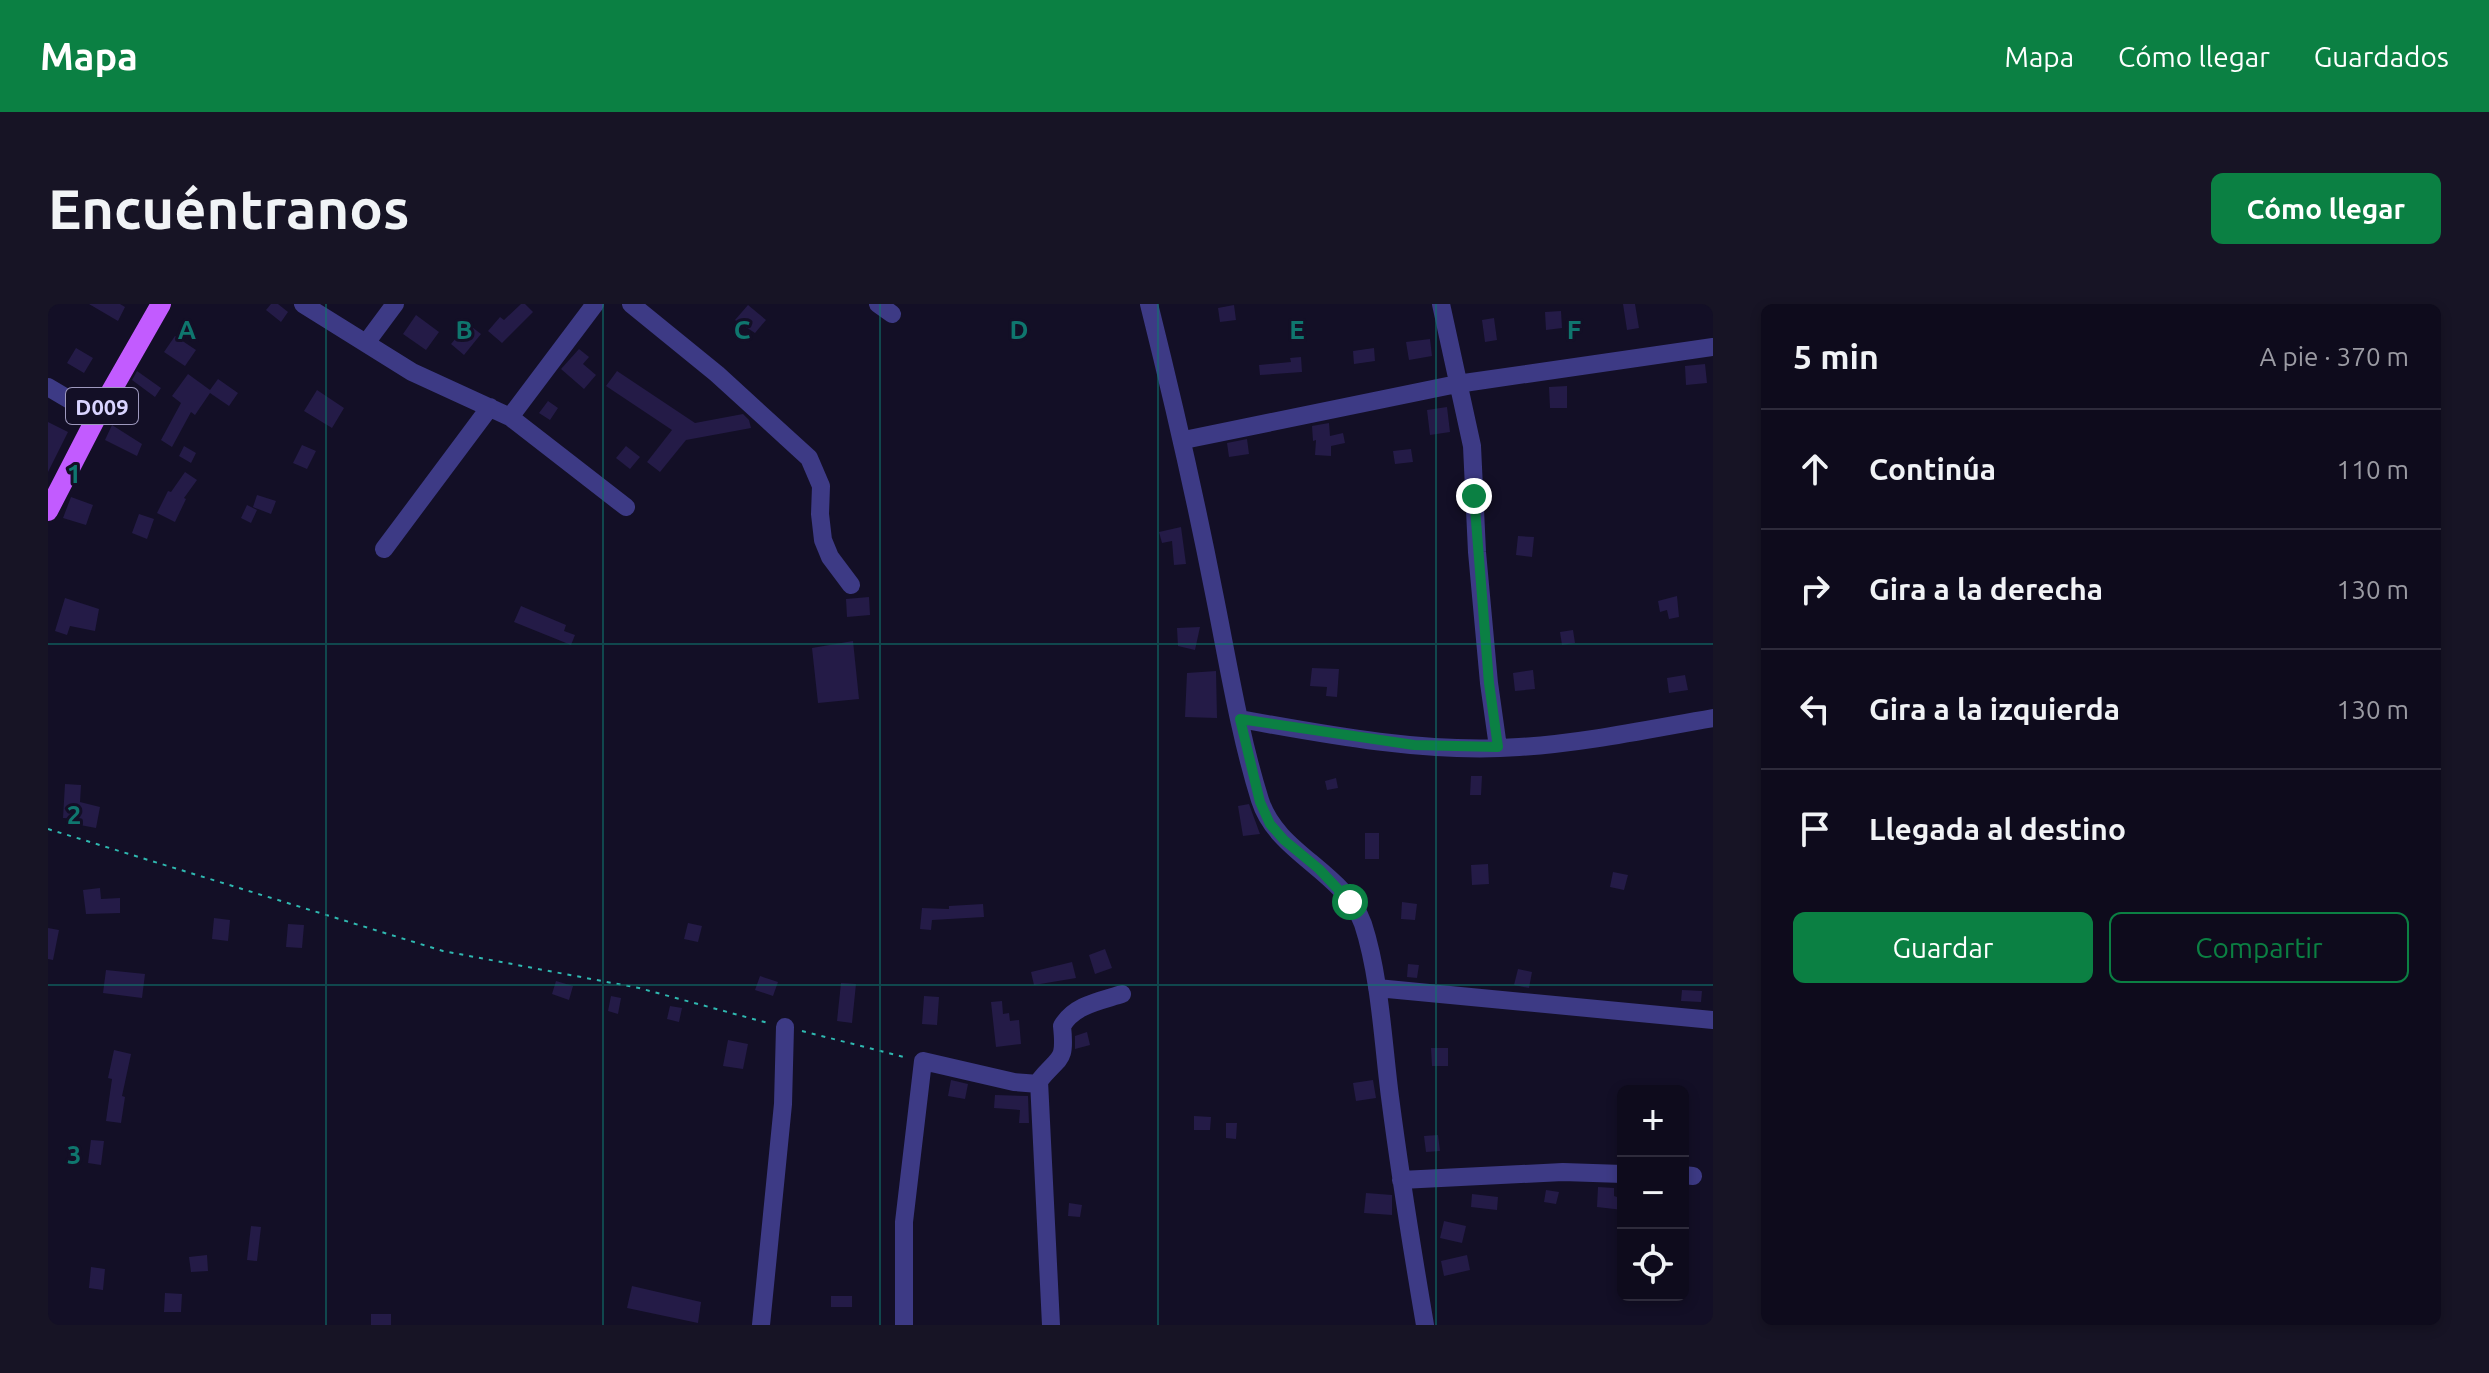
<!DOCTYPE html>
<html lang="es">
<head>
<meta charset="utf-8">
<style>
  body { margin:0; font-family:Ubuntu,sans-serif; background:#171425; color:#f1f3f6 }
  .controls { position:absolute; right:24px; bottom:24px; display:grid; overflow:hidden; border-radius:12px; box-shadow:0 4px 12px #0003 }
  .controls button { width:72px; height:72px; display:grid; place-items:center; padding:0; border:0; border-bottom:2px solid #2e2b3b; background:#0e0b1c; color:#f1f3f6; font:40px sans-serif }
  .stop { position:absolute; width:24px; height:24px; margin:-18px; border:6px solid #0b8043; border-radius:50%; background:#fff }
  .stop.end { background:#0b8043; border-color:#fff; box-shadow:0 2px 8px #0008 }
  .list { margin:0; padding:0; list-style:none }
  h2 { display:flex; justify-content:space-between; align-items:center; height:104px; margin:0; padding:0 32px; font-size:34px }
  h2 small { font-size:26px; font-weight:400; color:#9b9ba3 }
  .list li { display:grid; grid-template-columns:52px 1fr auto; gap:24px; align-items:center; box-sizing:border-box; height:120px; padding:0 32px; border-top:2px solid #2e2b3b }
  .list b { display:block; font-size:30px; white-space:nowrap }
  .list em { font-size:26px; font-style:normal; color:#9b9ba3 }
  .actions { display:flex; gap:16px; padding:24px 32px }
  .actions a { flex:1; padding:18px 0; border:2px solid #0b8043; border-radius:12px; text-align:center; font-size:28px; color:#0b8043 }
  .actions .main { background:#0b8043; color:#fff }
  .icon { flex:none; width:44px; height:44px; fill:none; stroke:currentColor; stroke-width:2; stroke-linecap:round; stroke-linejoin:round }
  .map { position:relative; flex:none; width:1665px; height:1021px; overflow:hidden; border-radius:12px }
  header { display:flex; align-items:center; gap:48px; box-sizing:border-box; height:112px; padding:0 40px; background:#0b8043; color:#fff }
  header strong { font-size:38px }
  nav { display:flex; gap:44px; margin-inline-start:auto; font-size:28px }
  .intro { display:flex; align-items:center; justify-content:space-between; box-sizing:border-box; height:192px; padding:0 48px }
  h1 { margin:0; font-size:56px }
  .button { padding:20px 36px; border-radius:12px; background:#0b8043; color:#fff; font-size:28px; font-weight:700 }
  main { display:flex; gap:48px; padding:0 48px }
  aside { flex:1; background:#0e0b1c; border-radius:12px; box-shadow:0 4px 12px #0003 }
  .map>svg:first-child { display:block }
  .building { fill:#241b47 }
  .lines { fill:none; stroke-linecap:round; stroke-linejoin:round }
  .path { stroke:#2fb8b0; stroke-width:2; stroke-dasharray:4 6; stroke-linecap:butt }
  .minor { stroke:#3d3a85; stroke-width:18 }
  .major { stroke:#c25bff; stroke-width:20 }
  .route { stroke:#0b8043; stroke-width:10 }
  .grid { fill:none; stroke:#0f766e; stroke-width:2; stroke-opacity:0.55 }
  .labels { text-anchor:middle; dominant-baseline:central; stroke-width:6; stroke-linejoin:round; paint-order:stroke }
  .shield { fill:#130f26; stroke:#9e99be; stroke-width:2 }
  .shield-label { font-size:22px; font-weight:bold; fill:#d9d4ff }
  .grid-label { font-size:26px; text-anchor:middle; font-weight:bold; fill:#0f766e; stroke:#130f26; stroke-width:6; stroke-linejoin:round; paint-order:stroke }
</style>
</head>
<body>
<header>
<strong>Mapa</strong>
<nav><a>Mapa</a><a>Cómo llegar</a><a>Guardados</a></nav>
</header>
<div class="intro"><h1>Encuéntranos</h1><a class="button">Cómo llegar</a></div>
<main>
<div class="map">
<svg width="1665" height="1021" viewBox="0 0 1665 1021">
  <rect width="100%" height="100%" fill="#130f26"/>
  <path class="building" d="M41,0H72L77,3L70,17Z
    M223,0H230L240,8L233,18L218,6Z
    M473,0H477L485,8L454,39L440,27L452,13L456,16Z
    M1575,0H1587L1591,24L1579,26Z
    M700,1L718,16L707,29L687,16Z
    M1186,1L1188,16L1172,18L1170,4Z
    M1513,7L1514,24L1498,26L1497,8Z
    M368,11L391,28L378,46L355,30Z
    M1446,14L1449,36L1437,38L1434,16Z
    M420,20L433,30L416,51L403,40Z
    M127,32L148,46L137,62L116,48Z
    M1382,35L1384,52L1361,56L1358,38Z
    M28,44L45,54L36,69L19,59Z
    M1326,44L1327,57L1306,60L1305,47Z
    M531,45L541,53L535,60L548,71L536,85L513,65Z
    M1253,53L1254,68L1212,71L1211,61L1243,58L1242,54Z
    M1657,60L1659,79L1638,81L1637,62Z
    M89,67L113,84L107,93L84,76Z
    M569,67L647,119L695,110L701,116L703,124L638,136L612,168L599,158L624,126L558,82Z
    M140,70L162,86L170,75L190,89L181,102L162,89L147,111L143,108L124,143L113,136L133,99L124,92Z
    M1519,82V104H1502L1501,83Z
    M269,86L296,104L284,124L256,107Z
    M500,97L510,104L502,116L491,109Z
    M1399,103L1402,128L1382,131L1379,106Z
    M0,118L20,128L0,168Z
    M1281,119L1282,132L1295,129L1297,139L1283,142V152L1267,151L1268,136L1265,137L1264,122Z
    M64,121L94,140L89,152L57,136Z
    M1199,135L1201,150L1181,153L1179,139Z
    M254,141L268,147L259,165L245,159Z
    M136,142L148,149L143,159L131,152Z
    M578,142L592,153L582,165L568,154Z
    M1363,145L1365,158L1347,160L1345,147Z
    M137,168L149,176L136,194L138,195L127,218L109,209L120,187L123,188Z
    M209,191L228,197L223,210L205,203Z
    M23,193L45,201L38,221L15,214Z
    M199,201L209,206L203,219L193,214Z
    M91,210L106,215L99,235L84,229Z
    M1133,223L1138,260L1126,261L1124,237L1114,239L1111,228Z
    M1470,232L1486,233L1484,253L1468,251Z
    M1629,292L1631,313L1621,315L1619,306L1612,308L1610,297Z
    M821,293L822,311L799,313L798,295Z
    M17,294L51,305L47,327L22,322L19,331L7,327Z
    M473,302L518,321L516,327L527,331L523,341L466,318Z
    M1152,323L1147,346L1130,342L1129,324Z
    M1525,326L1527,339L1514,341L1512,328Z
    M805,337L811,395L770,399L764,344Z
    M1264,364L1291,365L1289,393L1278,392L1279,383L1262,382Z
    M1485,366L1487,385L1467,387L1465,369Z
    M1168,367L1169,414L1137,413L1139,369Z
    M1637,371L1640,386L1621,389L1619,374Z
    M1423,472H1434L1433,491H1422Z
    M1288,474L1290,484L1279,486L1277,477Z
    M17,480L33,481L32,498L52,503L48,524L32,521L34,515L15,514Z
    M1201,500L1212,530L1195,532L1190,502Z
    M1317,529H1331V555H1317Z
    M1440,560L1441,580L1424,581L1423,561Z
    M1565,568L1580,571L1576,586L1562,583Z
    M52,584L53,595L72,594V609L38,610L35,586Z
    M1354,598L1369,600L1367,616L1353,615Z
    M935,600L936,613L884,616L883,626L872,625L874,604L901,605V602Z
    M166,614L182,616L180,637L164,635Z
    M640,619L654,622L650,638L636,635Z
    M240,620L256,621L254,644L238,643Z
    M0,624L11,626L5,656L0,655Z
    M1057,645L1064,664L1047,670L1041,651Z
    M1024,658L1028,674L986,681L983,668Z
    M1360,660L1371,661L1369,674L1359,673Z
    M1470,665L1484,668L1481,684L1466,681Z
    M58,666L97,670L94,694L55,689Z
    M712,672L730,678L725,692L707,686Z
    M508,677L525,682L521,696L504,690Z
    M793,679L808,680L804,719L789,717Z
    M1634,686L1654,687L1653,698L1633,697Z
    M563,692L573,694L570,710L560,707Z
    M876,692L891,693L889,721L874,720Z
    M954,697L955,710L961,709L962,717L971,716L973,740L948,743L943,698Z
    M622,702L634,704L631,718L619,715Z
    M1039,728L1042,741L1027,745V732Z
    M680,736L700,740L695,765L675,762Z
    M1383,744H1400V762H1384Z
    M66,746L83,750L74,792L77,793L73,819L58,817L64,775L60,774Z
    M903,776L920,780L917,795L900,792Z
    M1325,776L1328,794L1308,797L1305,779Z
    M947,791L980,792L981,819H971L972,806L946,804Z
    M1146,812L1163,813L1162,826H1146Z
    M1178,819H1189L1188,835L1178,834Z
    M1390,831L1392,847L1378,848L1376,832Z
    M43,836L56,837L53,861L40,859Z
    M1550,883L1566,884V892L1575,895V906L1549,903Z
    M1498,886L1511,888L1508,900L1496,898Z
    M1318,889L1344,891V911L1316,909Z
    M1424,890L1450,893L1449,906L1423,903Z
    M1021,899L1034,901L1032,913L1020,912Z
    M1396,917L1418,922L1414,939L1392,934Z
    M203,922L213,923L209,957L199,956Z
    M159,951L160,967L143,968L141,953Z
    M1419,951L1422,966L1396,972L1393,957Z
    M43,963L57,965L55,986L41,984Z
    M584,982L653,998L650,1019L579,1004Z
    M117,989L134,990L133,1008H116Z
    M783,992H804V1003H783Z
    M323,1010H343V1021H323Z"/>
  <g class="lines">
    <path class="path" d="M0,525L395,647L591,684L720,719
      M754,727L860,754"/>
    <path class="minor" d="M255,0L364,68L462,113L578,203
      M583,0L669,70L761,154L773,182L772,210L775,236L782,253L803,281
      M830,0L844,10
      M1101,0C1125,96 1147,192 1166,289C1180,358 1191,429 1212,496C1229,550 1296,567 1315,620C1332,672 1335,739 1342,793C1352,870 1364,945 1377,1021
      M1393,0L1424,142L1429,248L1441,379L1450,443
      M318,39L347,0
      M0,83L49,112
      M462,113L547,0
      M1136,136L1409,80L1665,43
      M336,245L442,103
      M1192,415C1279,431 1383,450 1471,443C1536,439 1601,425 1665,414
      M1329,684L1665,716
      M1635,871L1645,872
      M1353,876L1515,868L1575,870
      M713,1021L735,800L737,723
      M856,1021V918L875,757L966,778L991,780
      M1003,1021L991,777C1011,751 1018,760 1014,722C1026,701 1052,697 1074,690"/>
    <path class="major" d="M0,207L49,112L113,0"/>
  </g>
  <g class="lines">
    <path class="route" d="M1302,598L1271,565L1236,536L1222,520L1212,498L1192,415L1366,441L1450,443L1441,379L1426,192"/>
  </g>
  <path class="grid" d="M278,0V1021M555,0V1021M832,0V1021M1110,0V1021M1388,0V1021M0,340H1665M0,681H1665"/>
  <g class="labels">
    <rect class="shield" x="18" y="84" width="72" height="36" rx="6"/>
    <g class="shield-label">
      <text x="54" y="102">D009</text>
    </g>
  </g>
  <g class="grid-label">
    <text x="139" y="35">A</text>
    <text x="416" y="35">B</text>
    <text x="694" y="35">C</text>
    <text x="971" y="35">D</text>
    <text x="1249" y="35">E</text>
    <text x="1526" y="35">F</text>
    <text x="26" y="179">1</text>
    <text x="26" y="520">2</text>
    <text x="26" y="860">3</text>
  </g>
</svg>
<div class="controls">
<button>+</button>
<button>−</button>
<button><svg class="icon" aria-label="locate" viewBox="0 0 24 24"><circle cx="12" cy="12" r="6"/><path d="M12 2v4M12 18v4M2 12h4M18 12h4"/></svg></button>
</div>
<div class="stop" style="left:1302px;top:598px"></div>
<div class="stop end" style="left:1426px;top:192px"></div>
</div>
<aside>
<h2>5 min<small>A pie · 370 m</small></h2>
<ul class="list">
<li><svg class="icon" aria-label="ahead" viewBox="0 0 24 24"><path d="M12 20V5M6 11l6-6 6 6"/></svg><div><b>Continúa</b></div><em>110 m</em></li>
<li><svg class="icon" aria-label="right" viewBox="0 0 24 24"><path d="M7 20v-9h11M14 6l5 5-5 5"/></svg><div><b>Gira a la derecha</b></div><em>130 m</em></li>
<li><svg class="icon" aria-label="left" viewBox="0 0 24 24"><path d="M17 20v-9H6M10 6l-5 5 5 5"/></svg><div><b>Gira a la izquierda</b></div><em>130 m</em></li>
<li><svg class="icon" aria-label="arrive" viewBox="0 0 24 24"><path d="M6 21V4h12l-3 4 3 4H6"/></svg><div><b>Llegada al destino</b></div></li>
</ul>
<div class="actions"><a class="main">Guardar</a><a>Compartir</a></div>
</aside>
</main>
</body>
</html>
